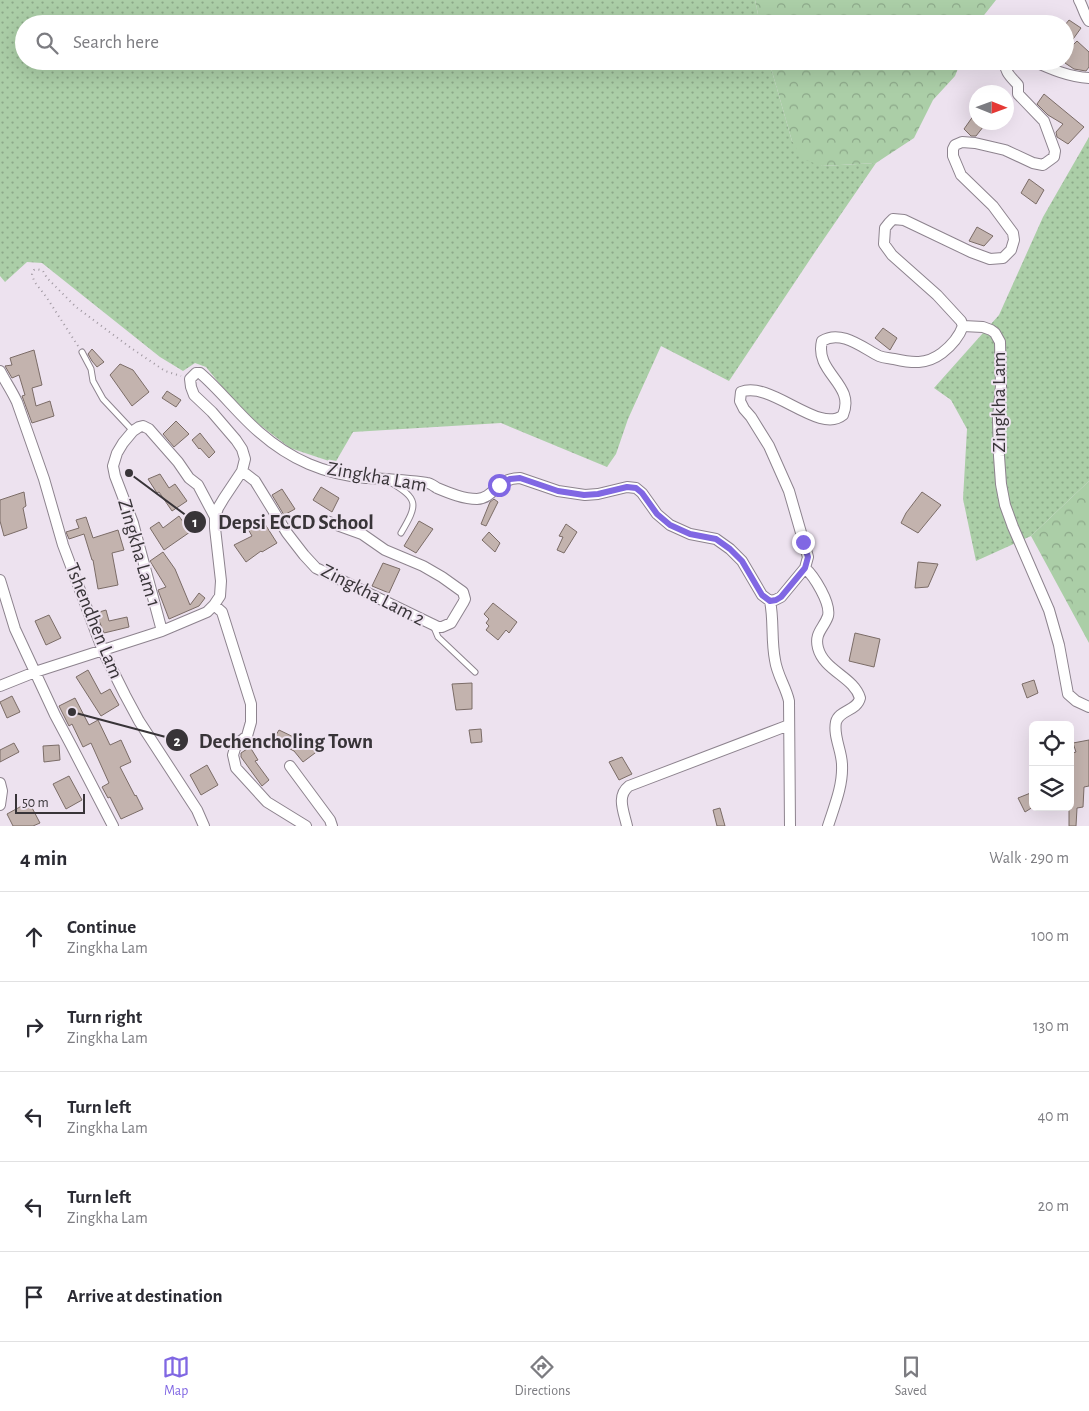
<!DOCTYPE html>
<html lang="en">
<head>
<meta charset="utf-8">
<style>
  body { margin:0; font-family:"Alegreya Sans",sans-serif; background:#f7f7f7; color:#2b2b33 }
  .controls { position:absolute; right:15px; bottom:15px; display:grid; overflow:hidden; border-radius:8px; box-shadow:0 5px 20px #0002 }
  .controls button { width:45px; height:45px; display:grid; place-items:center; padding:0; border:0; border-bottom:1px solid #e1e1e2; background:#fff; color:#2b2b33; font:25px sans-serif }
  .compass { position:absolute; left:969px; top:85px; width:45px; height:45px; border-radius:50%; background:#fff; box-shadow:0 5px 20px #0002; rotate:91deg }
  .scale { position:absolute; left:15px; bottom:12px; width:70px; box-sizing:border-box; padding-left:5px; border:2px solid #383438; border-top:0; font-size:14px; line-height:18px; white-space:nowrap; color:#383438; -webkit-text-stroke:4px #ede2ef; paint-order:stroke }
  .stop { position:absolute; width:15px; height:15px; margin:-11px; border:4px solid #8067e3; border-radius:50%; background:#fff }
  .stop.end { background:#8067e3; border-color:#fff; box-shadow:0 1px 5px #0008 }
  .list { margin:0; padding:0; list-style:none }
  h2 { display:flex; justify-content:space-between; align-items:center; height:65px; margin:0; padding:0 20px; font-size:21px }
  h2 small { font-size:16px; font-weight:400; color:#7c7c81 }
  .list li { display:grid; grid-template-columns:32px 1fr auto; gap:15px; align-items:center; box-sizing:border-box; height:90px; padding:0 20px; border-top:1px solid #e1e1e2 }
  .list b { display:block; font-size:19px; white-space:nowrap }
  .list p { margin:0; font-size:16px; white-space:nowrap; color:#7c7c81 }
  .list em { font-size:16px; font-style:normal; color:#7c7c81 }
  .icon { flex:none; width:28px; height:28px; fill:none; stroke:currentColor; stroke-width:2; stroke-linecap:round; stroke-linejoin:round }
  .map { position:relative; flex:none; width:1089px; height:826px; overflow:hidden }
  .search { position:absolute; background:#fff; box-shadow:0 5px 20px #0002; left:15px; right:15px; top:15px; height:55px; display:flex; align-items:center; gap:12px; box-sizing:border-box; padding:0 18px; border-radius:28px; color:#7c7c81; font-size:19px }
  .sheet { height:515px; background:#fff }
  nav { display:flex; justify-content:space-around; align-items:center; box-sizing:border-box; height:70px; border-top:1px solid #e1e1e2; background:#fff; font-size:14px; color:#7c7c81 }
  nav a { display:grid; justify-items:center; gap:2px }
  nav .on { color:#8067e3 }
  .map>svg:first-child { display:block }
  .grass { fill:url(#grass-dots) }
  .forest { fill:url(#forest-crowns) }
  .building { fill:#c3b3ae; stroke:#7b6c67 }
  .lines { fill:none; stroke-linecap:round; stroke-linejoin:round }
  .lane-casing { stroke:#8d838e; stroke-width:7 }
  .street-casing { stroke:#8d838e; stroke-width:12 }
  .path { stroke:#a098a1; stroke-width:2; stroke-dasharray:1 4; stroke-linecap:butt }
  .lane { stroke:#fff; stroke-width:5 }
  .street { stroke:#fff; stroke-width:10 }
  .route { stroke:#8067e3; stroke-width:6 }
  .labels { text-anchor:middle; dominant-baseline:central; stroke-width:4; stroke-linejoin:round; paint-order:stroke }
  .street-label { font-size:20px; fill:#383438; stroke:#ede2ef }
  .leader { fill:none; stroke:#383438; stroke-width:2 }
  .callout-dot { fill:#383438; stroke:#ede2ef; stroke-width:2 }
  .mark-label { font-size:15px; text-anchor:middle; font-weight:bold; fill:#fff }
  .callout-label { font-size:21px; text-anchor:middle; font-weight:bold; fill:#383438; stroke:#ede2ef; stroke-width:4; stroke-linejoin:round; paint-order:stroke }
</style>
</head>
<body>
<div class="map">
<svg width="1089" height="826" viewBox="0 0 1089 826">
  <defs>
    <pattern id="grass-dots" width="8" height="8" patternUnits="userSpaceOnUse" patternTransform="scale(1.25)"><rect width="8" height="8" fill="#abcea7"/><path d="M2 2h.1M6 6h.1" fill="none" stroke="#8ca889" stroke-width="1.8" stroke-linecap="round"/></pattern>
    <pattern id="forest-crowns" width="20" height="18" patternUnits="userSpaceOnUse" patternTransform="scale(1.25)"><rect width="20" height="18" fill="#abcea7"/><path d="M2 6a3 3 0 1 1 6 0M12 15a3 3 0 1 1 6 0" fill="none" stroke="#8ca889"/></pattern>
  </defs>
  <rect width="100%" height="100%" fill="#ede2ef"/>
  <path class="grass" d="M0,0H755L760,24H24V61H769L792,141L822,166L876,163L817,249L729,381L661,346L628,419L616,454L607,467L501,423L353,432L335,463L290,448L252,419L223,388L206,367L195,363L183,371L160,357L42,263L27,262L5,282L0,276Z
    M1089,137V481L1031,536L976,561L963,499L967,429L951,400L934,388L999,315L1043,217Z"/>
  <path class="forest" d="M755,0H996L977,24H760Z
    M769,61H961L955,76L933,100L914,138L876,163L822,166L803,159L792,141Z
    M1089,481V643L1031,536Z"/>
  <path class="building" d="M1069,20L1081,28L1071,42L1065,38V25Z
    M1077,41L1089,52V67L1086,71L1074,69L1065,63V53Z
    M1044,94L1084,127L1068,144L1057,137L1056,132L1063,124L1048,115L1037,104Z
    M976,112V122H987L976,136H971L964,129Z
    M1029,179L1044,190L1036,204L1021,193Z
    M977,227L993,236L984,246L969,241Z
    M883,328L897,338L890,350L875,338Z
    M92,349L104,362L97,367L92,361L88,354Z
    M34,350L42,385L32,388L36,406L50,401L54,416L32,423L22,396L25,395L19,375L12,378L5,366L12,365L10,358Z
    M120,364L133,370L149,392L132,406L110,375Z
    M167,391L181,400L176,407L162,398Z
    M176,421L189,434L174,447L163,434Z
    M200,433L215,452L209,458L200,448L199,449L192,440Z
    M160,474L169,488L175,484L187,501L172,511L159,492L157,493L148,479Z
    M321,487L339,498L332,512L313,500Z
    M282,489L295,509L284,515L272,495Z
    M24,492L26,506L23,508L27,528L4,536L0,521V500Z
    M922,492L941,505L918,533L901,523L906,513Z
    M494,499L498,502L486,526L481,524L490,502Z
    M179,516L190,532L164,550L150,528L159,522L163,528Z
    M86,517L93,538L118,530L124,550L112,553L118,585L98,589L93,560H92L84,534L69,539L66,532L79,528L76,520Z
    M263,521L277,543L262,552L261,551L246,562L234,545L252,536L248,529Z
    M419,521L433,529L416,553L404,546Z
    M566,524L577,532L564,553L557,550L563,537L559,536Z
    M489,532L500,543L495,552L482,540Z
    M163,552L175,569L190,605L199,593L205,598L199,606L169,619L158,590L166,587L150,561Z
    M918,562L938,564L928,587L915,588Z
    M383,563L400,569L389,593L372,586Z
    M493,603L517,622L509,633L506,630L498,640L486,630L489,626L486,623L489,619L484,614Z
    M106,610L109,621L127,617L129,627L104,633L96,613Z
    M49,615L61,638L46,645L35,621Z
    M855,633L880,639L874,667L849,661Z
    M88,670L101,694L110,689L119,705L101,716L76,677Z
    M1034,680L1038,693L1027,698L1022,684Z
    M472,683V709L456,710L452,684Z
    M12,696L20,712L7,718L0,702Z
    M75,698L89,725L98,720L110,745L121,740L131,762L120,767L135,796L136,795L143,809L121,819L110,797L108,798L102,787L109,783L91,743L83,747L72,724L69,726L59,706Z
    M481,729L482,742L471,743L469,730Z
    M279,730L304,742L309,738L319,750L303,762L294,751L273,740Z
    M1089,740V786L1084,787L1083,807L1077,808L1076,826H1069V807H1070V754L1076,752L1073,743Z
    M14,743L19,752L0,762V750Z
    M59,745L60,760L44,762L43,746Z
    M250,747L258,760L255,761L269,780L262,786L241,757V753Z
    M622,757L632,774L619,780L609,762Z
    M207,765L218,785L201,795L190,775Z
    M69,776L82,800L66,809L53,784Z
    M1033,792V807L1025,812L1018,798Z
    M29,802L40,823L33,826H13L7,814Z
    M720,808L725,826H717L713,810Z"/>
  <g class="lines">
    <defs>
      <path id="lane" d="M82,352L91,369L93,381L103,399L133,431
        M390,482C419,499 418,504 401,533
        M433,625L438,637L475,672"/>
      <path id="street" d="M1079,0C1083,7 1084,14 1089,21
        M1033,61C1051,69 1069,77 1089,78
        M963,326L961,321L937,295L892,255L884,244L885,228L889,223L893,219L904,220L971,252L990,259L1003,258L1011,250L1014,240L1013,233L993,206L961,175L953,156V149L955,145L962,142L975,143L1005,150L1033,163L1043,165L1054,157L1055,151L1044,121L1018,94V85C1012,78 1003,71 1006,61
        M963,326L983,327L991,330L995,333L1000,342L1001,386L998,417L999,456L1001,484L1005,505L1013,527L1049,610L1059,645L1068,694L1076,701L1089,707
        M0,371C5,381 12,391 17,402L44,479L63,545L103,651L125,695L139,721L197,810L204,826
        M242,471L255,481L287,533L304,555L316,568L438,627H442L451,623L463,603L465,599L463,592L442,577L423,566L385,550L362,534L326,521
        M805,568C814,576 831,603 828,616C824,628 814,633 818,648C824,671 854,677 860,698C857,711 839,710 836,722C833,736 842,751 842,765C843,786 834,807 828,826
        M0,580L15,629L55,715L71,745L113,826
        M770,601C774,620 771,640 775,660C777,675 786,687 789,701L790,826
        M214,605L222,612L251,704V722L247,736L236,745L233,755L236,768L267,802L306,826
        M162,631L133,523L115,476L113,466L117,453L123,443L133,431L139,427L143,426L149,429L178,462L189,478L198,485L215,517
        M0,686L35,672L162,631L207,612L214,605L220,596L221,581L215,528V517L218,508L224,498L242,471L245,459L242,449L236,440L212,412L194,395L191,387L190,379L196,373H200C221,391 238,414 259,432C291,460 324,474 366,478C386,479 407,480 427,483C430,483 434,486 437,488C449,493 463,499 477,499C495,498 496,478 520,478L558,491L585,495L598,494L627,487L636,488L642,493L657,514L670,525L690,534L716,539L730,549L742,561L762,595L770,601L775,600L781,597L805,568L808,557L789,491L769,446L751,417L744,409L740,401L741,392C771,380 819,435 843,415C856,384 814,373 822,341C841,329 863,348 879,356C884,358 889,358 894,359C912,363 926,365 942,353C951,346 959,337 963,326
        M290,766L330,820L332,826
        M0,783L2,791L0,805
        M627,826C624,812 616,796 629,786L789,725"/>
    </defs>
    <use href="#lane" class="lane-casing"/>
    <use href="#street" class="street-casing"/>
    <path class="path" d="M78,346L47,298L34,281L32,274L34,270L37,269L43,271L47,278L76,307L131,348L165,371L181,376"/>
    <use href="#lane" class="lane"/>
    <use href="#street" class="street"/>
  </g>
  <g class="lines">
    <path class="route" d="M499,485L510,479L520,478L558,491L584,495L598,494L627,487L636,488L642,493L657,514L670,525L690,534L716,539L730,549L742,561L762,595L770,601L776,600L781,597L805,568L808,557L803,542"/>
  </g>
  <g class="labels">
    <g class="street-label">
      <text transform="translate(999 402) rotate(-90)">Zingkha Lam</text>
      <text transform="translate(377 477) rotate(10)">Zingkha Lam</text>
      <text transform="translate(139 553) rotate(74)">Zingkha Lam 1</text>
      <text transform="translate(373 595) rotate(27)">Zingkha Lam 2</text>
      <text transform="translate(94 621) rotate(68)">Tshendhen Lam</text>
    </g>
  </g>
  <path class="leader" d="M129 473L195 522M72 712L177 740"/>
  <g class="callout-dot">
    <circle cx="129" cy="473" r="5"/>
    <circle cx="72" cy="712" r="5"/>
    <circle cx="195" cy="522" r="12"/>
    <circle cx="177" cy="740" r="12"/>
  </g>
  <g class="mark-label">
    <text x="195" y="527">1</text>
    <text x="177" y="746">2</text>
  </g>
  <g class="callout-label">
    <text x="296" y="529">Depsi ECCD School</text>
    <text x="286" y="748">Dechencholing Town</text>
  </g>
</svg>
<div class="controls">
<button><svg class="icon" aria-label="locate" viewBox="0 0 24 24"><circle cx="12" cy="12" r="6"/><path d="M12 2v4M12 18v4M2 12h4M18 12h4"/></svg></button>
<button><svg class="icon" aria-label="layers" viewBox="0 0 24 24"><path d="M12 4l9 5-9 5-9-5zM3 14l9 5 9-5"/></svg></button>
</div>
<svg class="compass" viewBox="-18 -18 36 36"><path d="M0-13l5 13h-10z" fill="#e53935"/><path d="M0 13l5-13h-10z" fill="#7c7c81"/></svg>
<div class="scale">50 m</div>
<div class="stop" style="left:499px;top:485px"></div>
<div class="stop end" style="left:803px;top:542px"></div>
<div class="search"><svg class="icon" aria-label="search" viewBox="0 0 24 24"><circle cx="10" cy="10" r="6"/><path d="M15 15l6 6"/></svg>Search here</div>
</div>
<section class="sheet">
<h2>4 min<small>Walk · 290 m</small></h2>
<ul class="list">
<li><svg class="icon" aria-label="ahead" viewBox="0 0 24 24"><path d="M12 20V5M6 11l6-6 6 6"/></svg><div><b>Continue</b><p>Zingkha Lam</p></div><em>100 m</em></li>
<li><svg class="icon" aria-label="right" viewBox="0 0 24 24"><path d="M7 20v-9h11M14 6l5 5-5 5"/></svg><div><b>Turn right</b><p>Zingkha Lam</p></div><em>130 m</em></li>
<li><svg class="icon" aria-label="left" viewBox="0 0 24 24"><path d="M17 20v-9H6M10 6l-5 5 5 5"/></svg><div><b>Turn left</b><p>Zingkha Lam</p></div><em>40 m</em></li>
<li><svg class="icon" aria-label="left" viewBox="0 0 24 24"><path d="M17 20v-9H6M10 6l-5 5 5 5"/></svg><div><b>Turn left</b><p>Zingkha Lam</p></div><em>20 m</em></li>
<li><svg class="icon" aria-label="arrive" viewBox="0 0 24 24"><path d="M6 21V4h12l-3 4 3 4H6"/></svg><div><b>Arrive at destination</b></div></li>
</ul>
</section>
<nav>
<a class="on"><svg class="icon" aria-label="map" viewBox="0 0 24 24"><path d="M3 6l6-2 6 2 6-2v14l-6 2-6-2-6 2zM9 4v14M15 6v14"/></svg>Map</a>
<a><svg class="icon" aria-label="directions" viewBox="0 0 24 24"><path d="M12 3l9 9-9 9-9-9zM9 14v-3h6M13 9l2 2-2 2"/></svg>Directions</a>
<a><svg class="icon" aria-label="saved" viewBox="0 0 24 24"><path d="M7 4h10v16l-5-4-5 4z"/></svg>Saved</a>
</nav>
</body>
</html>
